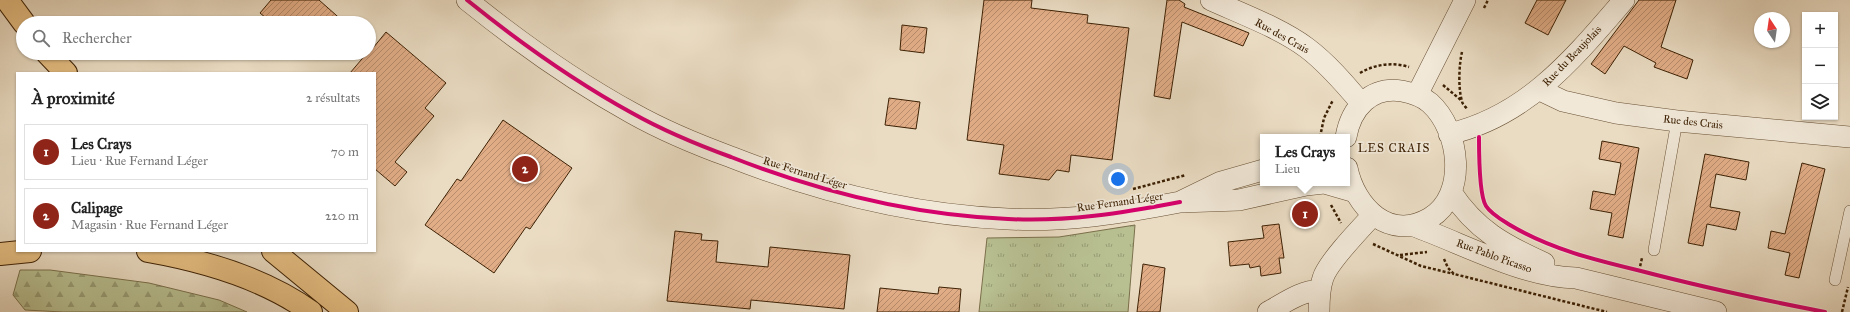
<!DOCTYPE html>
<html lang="fr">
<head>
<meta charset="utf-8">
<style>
  body { margin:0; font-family:"IM FELL Great Primer",serif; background:#f6f6f6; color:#222 }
  .controls { position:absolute; right:12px; top:12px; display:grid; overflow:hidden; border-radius:0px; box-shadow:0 1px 3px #0004 }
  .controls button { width:36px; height:36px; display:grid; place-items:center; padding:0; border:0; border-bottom:1px solid #e0e0e0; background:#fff; color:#222; font:20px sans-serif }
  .compass { position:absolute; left:1754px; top:12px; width:36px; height:36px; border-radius:50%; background:#fff; box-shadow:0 1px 3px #0004; rotate:347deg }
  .you { position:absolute; left:1118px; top:179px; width:14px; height:14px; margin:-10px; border:3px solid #fff; border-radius:50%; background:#1a73e8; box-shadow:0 0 0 6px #1a73e833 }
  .badge { display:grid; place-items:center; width:26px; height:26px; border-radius:50%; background:#8f2418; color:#fff; font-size:13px; font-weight:700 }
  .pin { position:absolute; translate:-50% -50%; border:2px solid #fff; box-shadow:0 1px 4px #0006 }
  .popup { position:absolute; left:1260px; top:134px; width:90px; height:52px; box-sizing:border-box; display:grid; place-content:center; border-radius:0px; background:#fff; filter:drop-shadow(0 1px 3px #0005); font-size:13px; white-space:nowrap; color:#767676 }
  .popup b { font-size:15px; color:#222 }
  .popup::after { content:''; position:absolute; left:50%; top:100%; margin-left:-8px; border:8px solid transparent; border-top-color:#fff }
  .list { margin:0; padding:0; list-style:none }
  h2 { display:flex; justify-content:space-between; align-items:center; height:52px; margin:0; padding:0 16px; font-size:17px }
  h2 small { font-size:13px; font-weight:400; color:#767676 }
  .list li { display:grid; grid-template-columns:26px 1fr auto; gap:12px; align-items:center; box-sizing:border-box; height:56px; margin:0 8px 8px; padding:0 8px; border:1px solid #e0e0e0; border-radius:0px }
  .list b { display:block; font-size:15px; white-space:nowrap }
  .list p { margin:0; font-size:13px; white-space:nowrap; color:#767676 }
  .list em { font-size:13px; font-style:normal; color:#767676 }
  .icon { flex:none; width:22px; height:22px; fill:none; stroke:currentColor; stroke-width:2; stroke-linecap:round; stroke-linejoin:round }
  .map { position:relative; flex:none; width:1850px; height:312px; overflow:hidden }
  .search { position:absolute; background:#fff; box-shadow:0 1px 3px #0004; left:16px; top:16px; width:360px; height:44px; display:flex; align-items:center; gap:10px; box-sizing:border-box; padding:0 14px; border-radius:22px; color:#767676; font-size:15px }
  .panel { position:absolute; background:#fff; box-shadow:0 1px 3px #0004; left:16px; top:72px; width:360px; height:180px; border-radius:0px }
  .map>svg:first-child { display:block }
  .grass { fill:url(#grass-tufts); stroke:#7a704b }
  .forest { fill:url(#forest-firs); stroke:#7a704b }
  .building { fill:url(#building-hatch); stroke:#3d2104 }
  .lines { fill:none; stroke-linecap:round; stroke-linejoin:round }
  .service-casing { stroke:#685034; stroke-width:12 }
  .minor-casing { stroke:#685034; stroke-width:22 }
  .motorway-casing { stroke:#3d2104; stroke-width:24 }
  .path { stroke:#3d2104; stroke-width:2.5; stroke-dasharray:3 2; stroke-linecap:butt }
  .service { stroke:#f1e8d8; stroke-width:11 }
  .minor { stroke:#f1e8d8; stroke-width:21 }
  .motorway { stroke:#e5be82; stroke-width:22 }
  .cycleway-casing { stroke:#f1e8d8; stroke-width:6 }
  .cycleway { stroke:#d6006c; stroke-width:4 }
  .labels { text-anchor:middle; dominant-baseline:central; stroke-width:3.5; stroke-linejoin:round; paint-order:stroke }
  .street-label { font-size:11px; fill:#3d2104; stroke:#f1e8d8 }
  .neighbourhood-label { font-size:12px; letter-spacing:1px; fill:#3d2104; stroke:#f1e8d8 }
</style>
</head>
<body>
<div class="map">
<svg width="1850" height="312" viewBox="0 0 1850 312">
  <defs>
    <pattern id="grass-tufts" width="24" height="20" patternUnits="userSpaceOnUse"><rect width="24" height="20" fill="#b8c092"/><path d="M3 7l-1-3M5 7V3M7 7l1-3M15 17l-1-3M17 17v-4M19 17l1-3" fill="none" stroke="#979c75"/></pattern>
    <pattern id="forest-firs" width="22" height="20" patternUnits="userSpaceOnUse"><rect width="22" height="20" fill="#b8c092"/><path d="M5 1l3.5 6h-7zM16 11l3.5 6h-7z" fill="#979c75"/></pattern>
    <pattern id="building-hatch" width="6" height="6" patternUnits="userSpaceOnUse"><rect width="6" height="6" fill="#e1ad87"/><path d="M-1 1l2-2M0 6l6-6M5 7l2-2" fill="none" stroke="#b88c6c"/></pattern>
  </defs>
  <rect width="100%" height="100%" fill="#eadcc3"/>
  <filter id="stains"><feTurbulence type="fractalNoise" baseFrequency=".005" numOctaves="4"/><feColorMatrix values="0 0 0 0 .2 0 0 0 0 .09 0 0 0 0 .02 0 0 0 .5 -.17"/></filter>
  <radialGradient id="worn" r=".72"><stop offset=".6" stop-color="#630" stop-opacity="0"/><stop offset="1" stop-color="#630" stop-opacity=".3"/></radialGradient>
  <path class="grass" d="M1135,225L1128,312H979L987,238L1059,237Z"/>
  <path class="forest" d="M20,270H50L149,283L219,300L247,312H63L25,310L13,295Z"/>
  <path class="building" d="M271,0H319L345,23H272L260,13Z
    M984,0H1032L1031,8L1088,15L1087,23L1129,28L1112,160L1071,155L1069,172L1057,170L1049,180L999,174L1004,145L967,140Z
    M1167,0H1179L1185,4L1184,7L1249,33L1243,46L1182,22L1170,99L1154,96Z
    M1537,0H1566L1548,35L1525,23Z
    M1639,0H1676L1661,47L1693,60L1687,79L1654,67L1656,63L1624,46L1605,74L1591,64Z
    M902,25L927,28L924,53L900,50Z
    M386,32L446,83L425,108L434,116L395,162L407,172L395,186L375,169V73H350L367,53H369Z
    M889,98L920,102L916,129L885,125Z
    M503,120L572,168L530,229L526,227L494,273L425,225L457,179L461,181Z
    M1602,141L1639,148L1623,238L1608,235L1612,213L1590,209L1593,191L1615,195L1621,163L1599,159Z
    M1705,154L1749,162L1746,180L1716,174L1710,207L1740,212L1736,230L1707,224L1703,246L1688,243Z
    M1802,163L1825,169L1799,278L1785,275L1790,253L1768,248L1771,231L1785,234Z
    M1279,224L1284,258H1279L1281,273L1261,276L1260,266L1250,268L1249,264L1230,266L1228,242L1264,238L1262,226Z
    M675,231L702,234L701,240L718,241L716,262L768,267L770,247L850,255L844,309L751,300L750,309L667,301Z
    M1143,264L1165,268L1160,312H1137Z
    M939,287L961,289L959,312H877L880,288L938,294Z"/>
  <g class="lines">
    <defs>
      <path id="service" d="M1654,250L1677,121
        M1835,280L1850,211"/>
      <path id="minor" d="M467,0C519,42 574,81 632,113C664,131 698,145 731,157C820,192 912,215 1008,219C1066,222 1123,213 1180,202
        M1211,0C1242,14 1280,28 1307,48C1327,63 1345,84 1361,103
        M1540,90L1563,101L1616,113L1677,121L1850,137
        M1417,95L1465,0
        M1449,134C1527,116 1574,58 1624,0
        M1346,137C1351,108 1371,86 1402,91C1412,93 1422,96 1430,103C1460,130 1468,195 1430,218C1389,242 1355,207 1347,168
        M1263,170L1221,182L1180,202L1239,200L1306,185L1324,183L1355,192
        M1451,192C1476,230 1504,245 1544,263
        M1414,226C1464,244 1523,277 1576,278L1716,312
        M1268,312C1283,304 1303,289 1320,291
        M1319,312C1319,301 1319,289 1323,278C1328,262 1361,228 1373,215"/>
      <path id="motorway" d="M7,0L24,23
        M47,53L66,73
        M148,251C205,261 264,278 311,312
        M273,251L347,312
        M0,254L30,251"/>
    </defs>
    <use href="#service" class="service-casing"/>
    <use href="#minor" class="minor-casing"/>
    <use href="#motorway" class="motorway-casing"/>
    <path class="path" d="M1484,8L1488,0
      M1462,52C1459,64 1458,89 1462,101C1462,104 1466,107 1467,109
      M1360,73C1375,64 1393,62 1409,67
      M1443,85L1462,101
      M1320,137L1324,118L1333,100
      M1479,144L1480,179L1482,199
      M1133,189L1186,175
      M1331,205L1341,223
      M1373,244L1421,266L1454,274
      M1557,248L1679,281
      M1400,255L1427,252
      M1444,259L1448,268L1454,274L1607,312
      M1639,271L1642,258
      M1719,291L1825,312
      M1842,312L1848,287"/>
    <use href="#service" class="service"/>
    <use href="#minor" class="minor"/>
    <use href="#motorway" class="motorway"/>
    <defs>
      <path id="cycleway" d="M467,0C519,42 574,81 632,113C664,131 698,145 731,157C820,192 912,215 1008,219C1066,222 1123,213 1180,202
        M1479,137C1479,152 1479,195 1486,206C1491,214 1502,220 1510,225C1550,249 1595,260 1641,271C1702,287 1763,300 1825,312"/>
    </defs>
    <use href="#cycleway" class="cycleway-casing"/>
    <use href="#cycleway" class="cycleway"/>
  </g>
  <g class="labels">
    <g class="street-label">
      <text transform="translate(1282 36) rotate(29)">Rue des Crais</text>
      <text transform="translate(1572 56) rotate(-46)">Rue du Beaujolais</text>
      <text transform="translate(1693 122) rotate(6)">Rue des Crais</text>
      <text transform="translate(805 173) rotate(17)">Rue Fernand Léger</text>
      <text transform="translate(1120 202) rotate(-8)">Rue Fernand Léger</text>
      <text transform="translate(1494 256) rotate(20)">Rue Pablo Picasso</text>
    </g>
    <g class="neighbourhood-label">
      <text x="1394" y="148">LES CRAIS</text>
    </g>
  </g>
  <rect width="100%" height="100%" filter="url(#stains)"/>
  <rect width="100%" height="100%" fill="url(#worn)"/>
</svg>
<div class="controls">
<button>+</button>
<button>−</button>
<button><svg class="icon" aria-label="layers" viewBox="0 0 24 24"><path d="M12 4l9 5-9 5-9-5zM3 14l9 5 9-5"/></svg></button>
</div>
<svg class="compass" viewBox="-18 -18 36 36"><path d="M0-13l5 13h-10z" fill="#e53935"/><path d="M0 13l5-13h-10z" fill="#767676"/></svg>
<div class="you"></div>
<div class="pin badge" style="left:1305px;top:214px">1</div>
<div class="popup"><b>Les Crays</b>Lieu</div>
<div class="pin badge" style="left:525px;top:169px">2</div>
<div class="search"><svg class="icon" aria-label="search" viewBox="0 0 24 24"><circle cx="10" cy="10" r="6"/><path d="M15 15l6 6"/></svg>Rechercher</div>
<section class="panel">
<h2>À proximité<small>2 résultats</small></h2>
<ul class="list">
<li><span class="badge">1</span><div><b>Les Crays</b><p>Lieu · Rue Fernand Léger</p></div><em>70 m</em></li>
<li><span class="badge">2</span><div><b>Calipage</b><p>Magasin · Rue Fernand Léger</p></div><em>220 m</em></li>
</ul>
</section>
</div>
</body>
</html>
